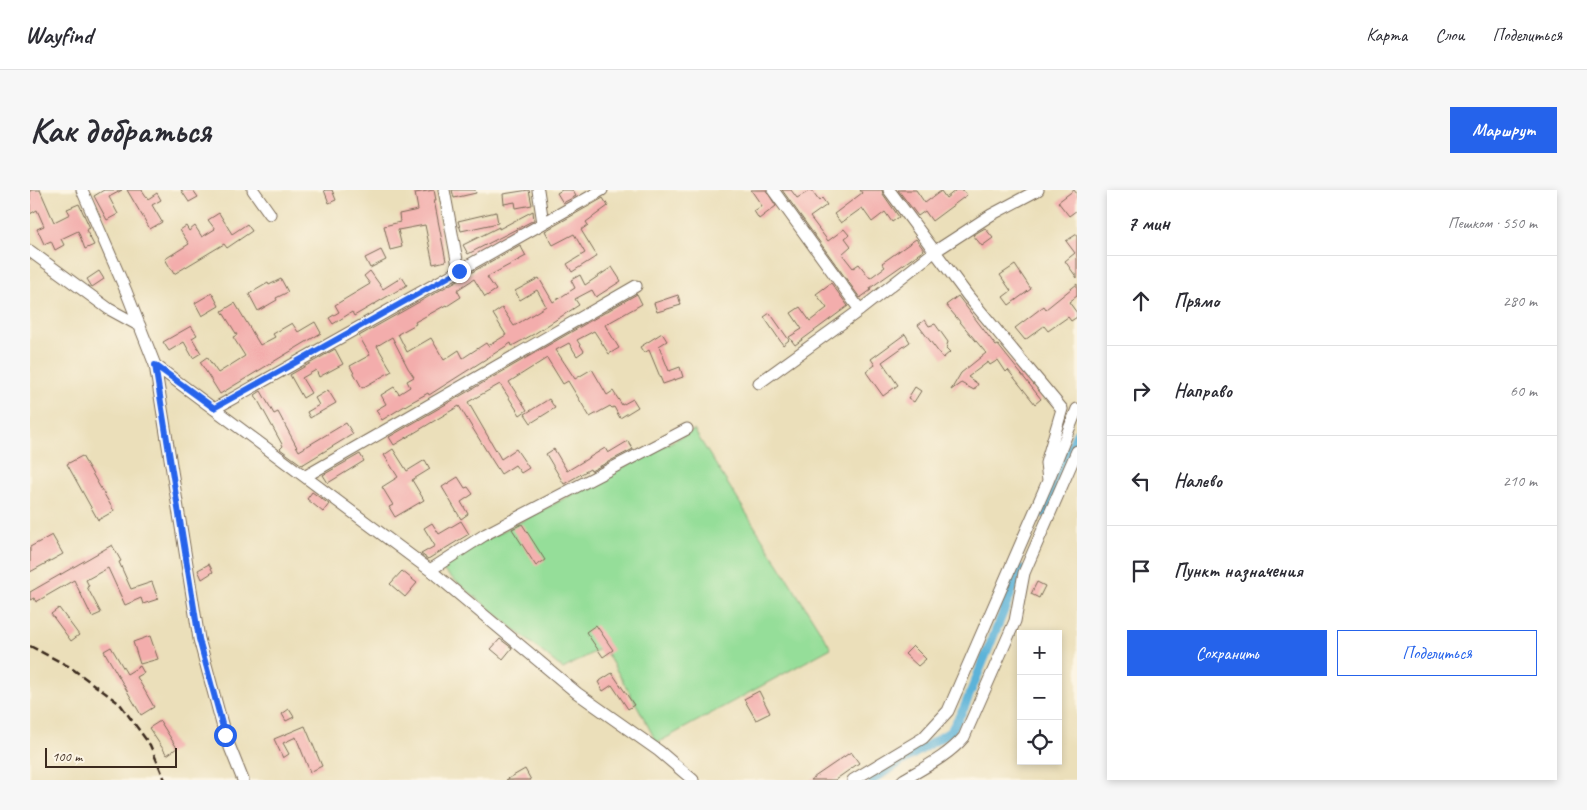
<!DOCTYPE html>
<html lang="ru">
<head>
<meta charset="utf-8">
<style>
  body { margin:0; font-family:Caveat,sans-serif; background:#f7f7f7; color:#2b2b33 }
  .controls { position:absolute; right:15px; bottom:15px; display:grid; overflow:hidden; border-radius:0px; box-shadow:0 2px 8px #0003 }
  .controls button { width:45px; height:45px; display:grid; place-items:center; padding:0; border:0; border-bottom:1px solid #e1e1e2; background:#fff; color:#2b2b33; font:25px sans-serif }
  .scale { position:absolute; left:15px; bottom:12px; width:132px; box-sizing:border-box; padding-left:5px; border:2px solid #3b2a1e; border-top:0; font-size:14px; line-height:18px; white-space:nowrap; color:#3b2a1e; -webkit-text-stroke:4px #fcf5e5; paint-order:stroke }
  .stop { position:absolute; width:15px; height:15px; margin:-11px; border:4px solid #2563eb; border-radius:50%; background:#fff }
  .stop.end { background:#2563eb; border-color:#fff; box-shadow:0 1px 5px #0008 }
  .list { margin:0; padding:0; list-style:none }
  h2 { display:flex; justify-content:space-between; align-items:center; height:65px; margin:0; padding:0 20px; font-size:21px }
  h2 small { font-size:16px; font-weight:400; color:#7c7c81 }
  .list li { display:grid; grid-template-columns:32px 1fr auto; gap:15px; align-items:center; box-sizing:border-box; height:90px; padding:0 20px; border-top:1px solid #e1e1e2 }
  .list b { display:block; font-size:19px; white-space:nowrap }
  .list em { font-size:16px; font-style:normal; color:#7c7c81 }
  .actions { display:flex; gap:10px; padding:15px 20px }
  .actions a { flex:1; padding:11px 0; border:1px solid #2563eb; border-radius:0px; text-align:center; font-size:18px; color:#2563eb }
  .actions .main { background:#2563eb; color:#fff }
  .icon { flex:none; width:28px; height:28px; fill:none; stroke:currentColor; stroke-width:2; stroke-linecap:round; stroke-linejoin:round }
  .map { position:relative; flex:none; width:1047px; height:590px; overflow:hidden; border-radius:0px }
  header { display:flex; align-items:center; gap:30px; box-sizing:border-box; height:70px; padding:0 25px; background:#fff; border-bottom:1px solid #e1e1e2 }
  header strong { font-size:24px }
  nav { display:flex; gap:28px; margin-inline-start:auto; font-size:18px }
  .intro { display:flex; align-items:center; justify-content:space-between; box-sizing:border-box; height:120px; padding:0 30px }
  h1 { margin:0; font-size:35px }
  .button { padding:12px 22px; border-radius:0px; background:#2563eb; color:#fff; font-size:18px; font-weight:700 }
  main { display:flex; gap:30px; padding:0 30px }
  aside { flex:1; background:#fff; border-radius:0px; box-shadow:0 2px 8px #0003 }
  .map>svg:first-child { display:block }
  .green { fill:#95de99; stroke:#68845c }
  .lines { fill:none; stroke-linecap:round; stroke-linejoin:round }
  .canal { stroke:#5cb3d9; stroke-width:9 }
  .building { fill:#f3adac }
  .minor-casing { stroke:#796955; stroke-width:13 }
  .minor { stroke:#fff; stroke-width:11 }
  .rail { stroke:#3b2a1e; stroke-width:2.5; stroke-dasharray:8 4; stroke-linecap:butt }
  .route { stroke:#2563eb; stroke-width:6 }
</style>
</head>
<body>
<header>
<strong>Wayfind</strong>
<nav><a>Карта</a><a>Слои</a><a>Поделиться</a></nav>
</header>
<div class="intro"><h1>Как добраться</h1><a class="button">Маршрут</a></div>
<main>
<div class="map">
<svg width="1047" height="590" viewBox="0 0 1047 590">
  <rect width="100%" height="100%" fill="#fcf5e5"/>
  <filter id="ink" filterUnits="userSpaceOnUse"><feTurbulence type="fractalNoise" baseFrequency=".02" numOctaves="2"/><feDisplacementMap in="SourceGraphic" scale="10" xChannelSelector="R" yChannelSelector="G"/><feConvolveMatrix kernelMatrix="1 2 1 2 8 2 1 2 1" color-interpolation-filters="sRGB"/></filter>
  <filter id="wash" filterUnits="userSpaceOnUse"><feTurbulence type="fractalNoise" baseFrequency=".0096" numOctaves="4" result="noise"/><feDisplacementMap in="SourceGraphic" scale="20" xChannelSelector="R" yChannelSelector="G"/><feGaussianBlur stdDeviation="1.12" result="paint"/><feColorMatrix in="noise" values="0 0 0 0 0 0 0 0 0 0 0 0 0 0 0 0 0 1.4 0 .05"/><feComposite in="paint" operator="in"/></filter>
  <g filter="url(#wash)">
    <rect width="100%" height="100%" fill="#ebdfba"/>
    <path class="green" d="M664,240L801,458L627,553L609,519L573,457L533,479L410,378L454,351Z"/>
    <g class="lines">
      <path class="canal" d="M1014,323L1047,243
        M842,590L921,541L934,518L991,379"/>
    </g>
    <g id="blocks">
      <path class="building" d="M0,0H10L24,32L40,24L37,19L49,14L60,38L56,40L64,55L55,59L48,41L31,49L34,55L25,60L21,51L14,54L7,39L14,36L7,20L0,24Z
        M74,0H92L79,7L88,24L77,30L64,6Z
        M97,0H112L118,9L127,3L131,10L122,15L132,32L120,39Z
        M151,0H163L168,7L159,12Z
        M294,0H302L306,10L299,13Z
        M404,0L406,10H404L416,71L403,74L395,35L368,40L372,57L360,60L354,36L370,32L369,24L388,20L385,3Z
        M422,0H445L446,3L424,8Z
        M499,0L502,15L486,18L485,12L474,14L473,4Z
        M532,0H542L546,6L533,13L527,3Z
        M721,0H736L746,16L729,29L724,21L732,16Z
        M752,0H761L767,8L781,0L789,11L792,8L797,15L780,27L798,51L814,39L819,45L815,48L821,56L812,64L823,78L829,74L840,88L855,77L852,73L886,49L894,60L840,98L841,100L830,108Z
        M830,0H852L853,4L869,27L862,32L855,22L842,32L832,18L811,33L804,24L832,3Z
        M868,0H886L895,13L911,1L916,8L926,0H933L937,5L902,31L895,21L888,26Z
        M1044,0L1047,4V20L1039,26L1028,12Z
        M573,8L578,16L556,32L558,35L551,40L567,66L542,82L537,74L555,63L544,44L523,55L515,41Z
        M503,21L504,30L438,64L433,55L469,37V39Z
        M466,22L468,33L431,41L428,31Z
        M189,23L202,44L217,34L222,41L197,58L194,54L144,84L135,69L159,54L150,40L156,36L159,41L165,36L172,47L185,39L178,30Z
        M955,38L963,48L952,56L943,45Z
        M1047,44V88L1035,71L1045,63L1036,51Z
        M490,55L496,66L457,87L466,100L455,107L444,89L427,100L431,107L417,116L416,115L385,132L386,134L368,144L377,162L401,148L414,170L429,160L433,168L456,153L458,156L476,145L463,124L472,118L484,136L516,116L507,100L490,110L485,101L509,88L523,112L545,98L541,90L550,85L555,95L582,77L591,91L566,107L562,100L545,109L549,115L504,144L482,156L481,153L399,205L398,203L378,214L352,230L346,220L356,214L351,205L364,197L369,204L380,197L377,191L384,187L378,178L362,147L347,156L362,181L332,198L320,176L340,165L329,146Z
        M351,60L356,70L340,78L335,68Z
        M985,75L1001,99L979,115L973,107L981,101L970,85Z
        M69,81L74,89L62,97L57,89Z
        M340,81L353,99L372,87L377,95L324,126L322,122L303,134L299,128L309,122L305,115L340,94L334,86Z
        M251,89L258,102L246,108L247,110L228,121L219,104L238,93L239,95Z
        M801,93L818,116L765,155L759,147L772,139L761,123L770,117L780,131L797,118L786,104Z
        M1047,94V106L1039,112L1047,123V127L1041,131L1038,127L1018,141L1014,136L995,150L985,138L1014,116L1016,119Z
        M182,103L189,116L172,126L165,113Z
        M607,104L612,114L575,135L589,158L579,164L564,141L547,150L554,161L547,166L539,153L526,160L545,189L562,179L577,205L583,201L592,215L603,209L608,217L590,228L584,217L582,218L580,216L560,227L538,191L533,194L517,168L479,192L497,220L490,225L470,194L438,212L471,269L486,259L499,278L491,283L485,275L471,284L462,270L429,216L364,255L359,247Z
        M648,105L651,115L627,122L624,113Z
        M928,106L966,156L968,155L1011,209L1005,214L978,180L976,182L968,170L960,175L958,172L938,187L948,194L944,200L931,193L921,200L931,183L956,163L916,115Z
        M205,113L230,155L245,147L243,144L262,133L268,142L285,132L291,143L190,204L170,172L177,167L188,183L215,166L203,147L207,145L192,121Z
        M740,123L759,150L753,155L734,127Z
        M895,130L899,136L905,134L918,152L916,158L920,162L913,168L888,135Z
        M161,136L167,145L162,148L171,163L163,168L154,152L139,161L133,152Z
        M632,143L637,151L629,156L639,181L650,177L653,187L633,194L619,160L614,163L610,157Z
        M875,144L880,152L852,172L868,195L853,206L836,182L845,175L841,169Z
        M305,159L313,174L289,187L286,180L272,188L281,203L273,208L260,185Z
        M885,197L891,201L884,212L878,208Z
        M298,200L306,213L280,228L277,222L289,215L285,208Z
        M231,201L244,224L248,222L269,261L316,233L323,244L272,275L250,259L253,256L225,205Z
        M519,209L525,218L501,233L495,224Z
        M598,251L603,259L561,281L560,279L534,294L516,264L524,259L537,281L575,258L578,263Z
        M363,259L377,281L395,270L400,279L382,290L394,310L365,327L359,317L363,315L352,297L368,287L354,265Z
        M330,264L334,271L298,293L293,285Z
        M52,266L84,321L68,330L37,274Z
        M428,287L435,298L438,297L443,304L431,312L438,324L431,329L412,297Z
        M282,302L299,314L293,322L277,309Z
        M431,331L439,344L398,369L391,364L405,356L394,338L402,333L409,344Z
        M492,334L515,370L506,376L482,339Z
        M22,345L33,364L0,382V357Z
        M82,355L91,371L89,372L101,399L122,392L128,409L113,414L111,408L95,415L78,378L56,390L59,396L57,397L71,423L62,427L44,390L6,412L4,408L0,410V402Z
        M179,374L183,382L172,389L168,380Z
        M372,381L387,393L375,407L360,394Z
        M1007,392L1015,396L1009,408L1001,404Z
        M29,418L49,445L41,451L21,424Z
        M566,435L583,460L573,467L556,442Z
        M120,446L128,469L110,474L103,452Z
        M470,449L482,458L473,469L461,459Z
        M883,456L896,469L888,476L875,464Z
        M81,457L97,484L110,476L114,483L107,487L124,517L111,525L74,461Z
        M582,483L604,515L598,519L582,495L573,501L568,492Z
        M729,501L740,523L726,530L714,509Z
        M259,519L264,527L256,531L252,524Z
        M130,531L147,558L137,565L119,538Z
        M275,536L292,576L280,582L266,547L253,553L259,564L253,568L244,549Z
        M821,562L829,573L805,590H780Z
        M495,579L501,590H476Z"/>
    </g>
  </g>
  <g filter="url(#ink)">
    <use href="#blocks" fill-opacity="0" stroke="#796955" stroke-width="1"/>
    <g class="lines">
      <defs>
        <path id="minor" d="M52,0L96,101L125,175L169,449L195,545L213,590
          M223,0L240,24
          M414,0L429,81
          M508,0L513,33
          M743,0L830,120L904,62L961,25L1008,0
          M859,0L938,106L1032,219L1016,273L1018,290
          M0,61L79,119L110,136
          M125,175L400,380L547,503L629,561L663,590
          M729,193L830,120
          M184,219L572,0
          M276,286L606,96
          M400,380L456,344L657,239
          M823,590L893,548L918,521L1018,291L1047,219
          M873,590C895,577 918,566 934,547L985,431L994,383L1047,261"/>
      </defs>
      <use href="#minor" class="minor-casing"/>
      <use href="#minor" class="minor"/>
      <path class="rail" d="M0,456L40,477L90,514L120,555L135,590"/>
    </g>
  </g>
  <g class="lines" filter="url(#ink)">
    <path class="route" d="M195,545L169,449L125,175L184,218L429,81"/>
  </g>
</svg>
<div class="controls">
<button>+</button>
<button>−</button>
<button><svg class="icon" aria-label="locate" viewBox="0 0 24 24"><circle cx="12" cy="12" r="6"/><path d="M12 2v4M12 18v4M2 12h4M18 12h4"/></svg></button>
</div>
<div class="scale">100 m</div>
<div class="stop" style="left:195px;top:545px"></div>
<div class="stop end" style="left:429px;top:81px"></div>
</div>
<aside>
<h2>7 мин<small>Пешком · 550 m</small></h2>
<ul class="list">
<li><svg class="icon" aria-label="ahead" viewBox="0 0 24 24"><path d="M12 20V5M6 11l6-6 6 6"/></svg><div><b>Прямо</b></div><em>280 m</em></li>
<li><svg class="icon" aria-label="right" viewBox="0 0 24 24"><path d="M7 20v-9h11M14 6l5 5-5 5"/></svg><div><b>Направо</b></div><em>60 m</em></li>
<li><svg class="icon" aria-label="left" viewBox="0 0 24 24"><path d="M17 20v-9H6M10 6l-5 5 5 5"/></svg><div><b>Налево</b></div><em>210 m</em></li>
<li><svg class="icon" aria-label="arrive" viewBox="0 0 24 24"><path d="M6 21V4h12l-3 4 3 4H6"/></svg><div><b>Пункт назначения</b></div></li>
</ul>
<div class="actions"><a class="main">Сохранить</a><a>Поделиться</a></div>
</aside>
</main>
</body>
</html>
